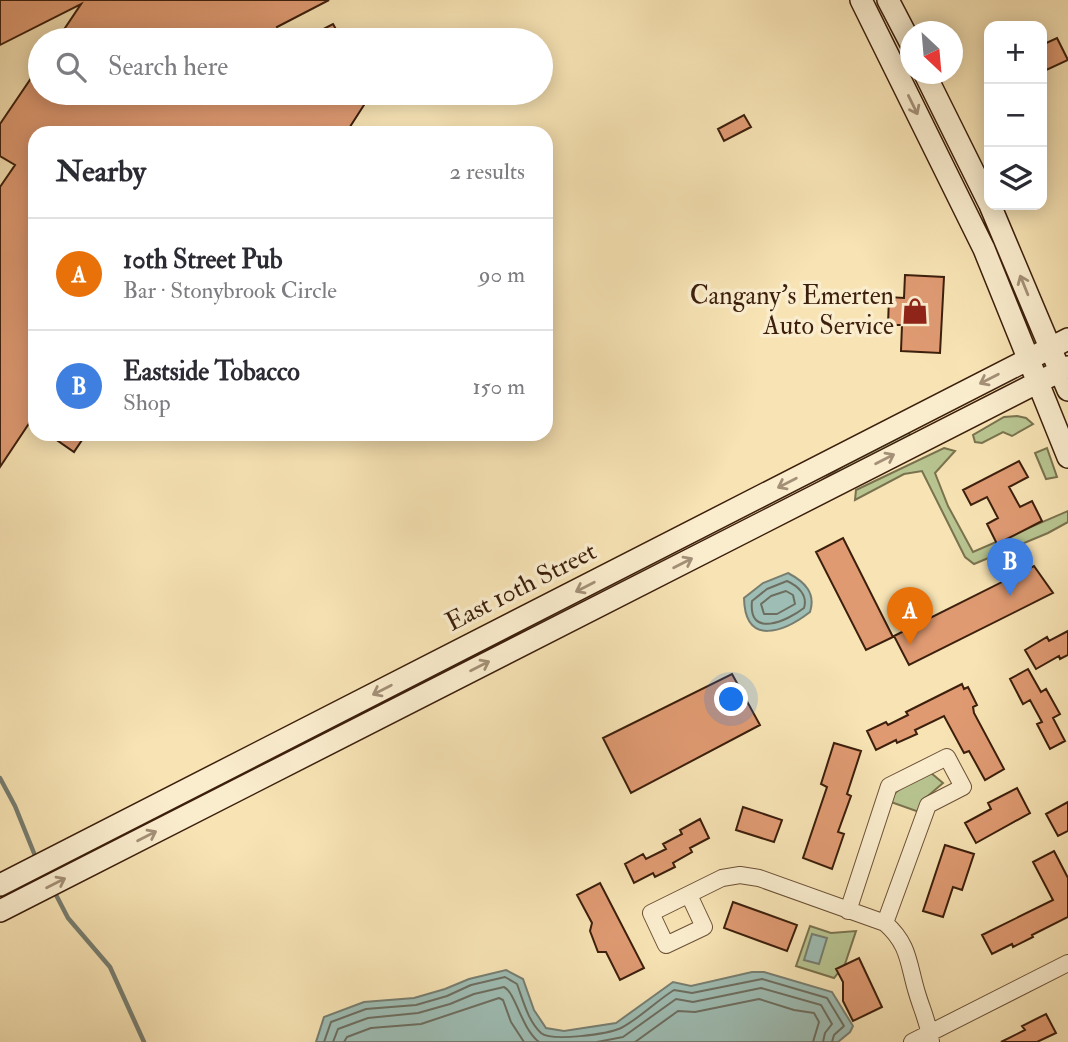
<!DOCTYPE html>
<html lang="en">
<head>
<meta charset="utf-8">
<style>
  body { margin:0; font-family:"IM FELL Double Pica",serif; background:#f2f2f3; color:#2b2b33 }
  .controls { position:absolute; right:21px; top:21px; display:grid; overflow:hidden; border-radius:14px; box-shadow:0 4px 18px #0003 }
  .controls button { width:63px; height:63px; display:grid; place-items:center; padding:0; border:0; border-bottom:2px solid #e1e1e2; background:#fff; color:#2b2b33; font:35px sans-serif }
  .compass { position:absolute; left:900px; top:21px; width:63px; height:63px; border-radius:50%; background:#fff; box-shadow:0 4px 18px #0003; rotate:154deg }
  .you { position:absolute; left:732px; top:700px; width:24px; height:24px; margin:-18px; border:5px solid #fff; border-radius:50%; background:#1a73e8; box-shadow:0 0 0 10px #1a73e833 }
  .badge { display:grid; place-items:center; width:46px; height:46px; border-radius:50%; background:#0f766e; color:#fff; font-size:23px; font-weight:700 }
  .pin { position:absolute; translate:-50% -58px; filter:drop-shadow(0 2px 4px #0008) }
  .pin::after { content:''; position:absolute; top:37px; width:24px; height:21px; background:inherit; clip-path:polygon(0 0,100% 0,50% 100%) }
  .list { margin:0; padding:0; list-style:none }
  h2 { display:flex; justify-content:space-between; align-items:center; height:91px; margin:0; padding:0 28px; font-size:30px }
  h2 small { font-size:23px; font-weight:400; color:#7c7c81 }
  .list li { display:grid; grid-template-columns:46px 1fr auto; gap:21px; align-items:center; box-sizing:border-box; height:112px; padding:0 28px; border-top:2px solid #e1e1e2 }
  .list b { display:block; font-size:26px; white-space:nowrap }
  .list p { margin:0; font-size:23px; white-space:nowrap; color:#7c7c81 }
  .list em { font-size:23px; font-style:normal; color:#7c7c81 }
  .icon { flex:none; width:38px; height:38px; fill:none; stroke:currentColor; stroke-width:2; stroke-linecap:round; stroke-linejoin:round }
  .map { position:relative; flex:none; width:1068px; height:1042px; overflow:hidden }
  .search { position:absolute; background:#fff; box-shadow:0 4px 18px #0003; left:28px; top:28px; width:525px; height:77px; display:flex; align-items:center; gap:18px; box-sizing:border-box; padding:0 24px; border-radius:38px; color:#7c7c81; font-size:26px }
  .panel { position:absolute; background:#fff; box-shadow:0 4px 18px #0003; left:28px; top:126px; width:525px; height:315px; border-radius:21px }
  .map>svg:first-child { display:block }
  .green { fill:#b8c591; stroke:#7a724e; stroke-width:2 }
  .water { fill:#9ebdb4; stroke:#777e71; stroke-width:2 }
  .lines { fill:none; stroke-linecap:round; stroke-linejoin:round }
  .shore { stroke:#6d6e60; stroke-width:2 }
  .stream { stroke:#777e71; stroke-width:4.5 }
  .building { fill:#df9a72; stroke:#3c1f0c; stroke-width:2 }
  .minor-casing { stroke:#6b5036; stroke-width:18 }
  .secondary-casing { stroke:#3c1f0c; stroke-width:24 }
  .minor { stroke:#faedce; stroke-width:16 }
  .secondary { stroke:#faedce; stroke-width:21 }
  .oneway { stroke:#a49077 }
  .labels { text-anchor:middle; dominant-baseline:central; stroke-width:7; stroke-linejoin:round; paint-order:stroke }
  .poi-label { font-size:26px; fill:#3c1f0c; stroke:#faedce; text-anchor:end }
  .street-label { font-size:26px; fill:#3c1f0c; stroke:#faedce }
</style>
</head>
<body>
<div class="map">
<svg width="1068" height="1042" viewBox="0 0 1068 1042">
  <rect width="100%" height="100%" fill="#f7e3b4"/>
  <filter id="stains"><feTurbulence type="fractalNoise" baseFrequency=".00286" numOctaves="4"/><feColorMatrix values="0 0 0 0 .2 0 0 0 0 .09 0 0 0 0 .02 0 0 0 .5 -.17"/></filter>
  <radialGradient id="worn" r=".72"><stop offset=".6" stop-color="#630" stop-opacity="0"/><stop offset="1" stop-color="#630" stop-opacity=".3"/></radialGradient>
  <path class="green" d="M1017,416L1026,418L1033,424L1012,436L1003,432L982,443L975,442L973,435L1004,417Z
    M908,431L911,437L819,486L818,483L846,464Z
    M944,448L955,451L935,473L948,506L973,552L1068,511V522L1048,533L974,564L965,557L922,471L904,474L855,500L856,490Z
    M1047,448L1057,477L1046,479L1035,453Z
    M918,772L931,773L943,783L922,801L919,812L891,802V797Z
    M810,926L831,933L856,931L845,964L834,978L796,966Z"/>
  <path class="water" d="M788,573C805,582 816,593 810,612C784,632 745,647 744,598L763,583Z
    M812,934L827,938L819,964L804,960Z
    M506,970L523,979L534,1010L546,1028L564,1031L616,1023L673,982L691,986L752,972H764L832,992L853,1026L850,1032L838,1042H316L324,1017L364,1002L414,998L445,989L469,979Z"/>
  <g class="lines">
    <path class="shore" d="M787,581C798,586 808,595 804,608C787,621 748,639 752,601L767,589Z
      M786,591L793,595L795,604L777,614H764L761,604L771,596Z
      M324,1042L331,1022L366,1009L416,1005L447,996L471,985L505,977L517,984C523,1000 528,1021 541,1033C552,1042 608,1034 621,1028C640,1018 655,1002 674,990L692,993L762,979L827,998L844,1026L834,1035L832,1042
      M333,1042L338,1029L368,1018L418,1013L450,1004L474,994L504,987C516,993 521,1028 539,1042
      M344,1042L347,1037L371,1028L421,1024L499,998L503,1000L511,1022L524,1042
      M597,1042L623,1037L676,999L693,1002L761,988L821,1005L832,1024L825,1033L823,1042
      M635,1042L678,1011L695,1012L759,999L794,1010L814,1013L819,1022L813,1042"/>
    <path class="stream" d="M0,778L15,806L36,858
      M54,891L68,918L110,967L144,1042"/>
  </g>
  <path class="building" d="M0,0H329L277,27L284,40H57L81,4L0,45Z
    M333,24L342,40H302Z
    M1057,38L1068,60L1042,72V45Z
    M40,65V93H358L364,105L346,133H35V426L30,422L0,467V187L15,165L0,156V124Z
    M744,115L751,127L724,141L718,129Z
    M905,275L944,277L940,353L901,351L902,325H888L889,297L904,298Z
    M48,434H86L74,452Z
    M1019,461L1028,477L1009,487L1020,507L1032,501L1042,521L997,544L987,524L998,518L987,497L971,505L963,490Z
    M843,538L893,637L866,650L816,552Z
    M1034,566L1053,593L909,665L894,636Z
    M1068,631V655L1060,659L1059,656L1036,669L1025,650L1047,637L1049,641Z
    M1028,669L1041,692L1046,689L1060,714L1053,718L1065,741L1050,749L1037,724L1042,722L1030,700L1023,704L1010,679Z
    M732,674L760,725L631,793L603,738Z
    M962,684L964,689L968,687L977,705L973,707L974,713L1004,769L985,780L969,751L964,753L944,716L915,730L917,734L897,743L896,740L876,750L867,731L886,722L888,725L908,715L906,712Z
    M834,743L861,751L847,794L851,796L838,832L844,834L832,869L803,858L827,787L821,784Z
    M1017,788L1030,813L976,843L965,823L991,809L988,803Z
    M1068,802V831L1058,836L1046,814Z
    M743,807L782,820L774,842L736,830Z
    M700,819L709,838L690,848L692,852L673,863L675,867L655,877L653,873L634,883L625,864L643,854L646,859L666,849L663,844L682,834L680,830Z
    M945,845L974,854L962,890L953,887L943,917L923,911Z
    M1054,851L1068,878V917L1032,935L1033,937L1013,947L1012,944L992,954L982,935L1053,900L1033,862Z
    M600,883L644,968L620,980L606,952H598L590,931L592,923L577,895Z
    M733,902L797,925L787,951L724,928Z
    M859,958L882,1007L853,1021L843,1001V982L836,969Z
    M1046,1014L1056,1033L1037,1042H1001L1025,1030L1022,1026Z"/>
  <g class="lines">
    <defs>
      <path id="minor" d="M689,895L704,927L666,945L651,913L722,878L740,875L759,878L885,923C910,945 908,964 917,993C922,1010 929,1024 931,1042
        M848,911L889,786L947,757L963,787L928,805L885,923
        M912,1042L1068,963"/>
      <path id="secondary" d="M861,0L984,249L1068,457
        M888,0L911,44
        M925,74L989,203
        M990,205L1068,390
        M0,885L1068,339
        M0,911L1068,367"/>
    </defs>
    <use href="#minor" class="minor-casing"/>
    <use href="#secondary" class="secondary-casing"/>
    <use href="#minor" class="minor"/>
    <use href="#secondary" class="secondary"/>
  </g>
  <defs><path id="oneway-shaft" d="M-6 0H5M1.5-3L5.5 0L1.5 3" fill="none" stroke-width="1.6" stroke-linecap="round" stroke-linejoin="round" transform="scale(1.75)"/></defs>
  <g class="oneway">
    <use href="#oneway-shaft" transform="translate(913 105) rotate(64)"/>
    <use href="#oneway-shaft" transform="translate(1024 285) rotate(-112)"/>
    <use href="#oneway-shaft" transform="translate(989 379) rotate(153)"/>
    <use href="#oneway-shaft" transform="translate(885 459) rotate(-27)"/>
    <use href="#oneway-shaft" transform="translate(787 483) rotate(153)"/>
    <use href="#oneway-shaft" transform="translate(683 563) rotate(-27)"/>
    <use href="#oneway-shaft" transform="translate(585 587) rotate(153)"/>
    <use href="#oneway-shaft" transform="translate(480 666) rotate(-27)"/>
    <use href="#oneway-shaft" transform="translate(382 690) rotate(153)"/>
    <use href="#oneway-shaft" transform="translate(147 836) rotate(-27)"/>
    <use href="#oneway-shaft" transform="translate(56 883) rotate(-27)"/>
  </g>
  <defs>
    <symbol id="shop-bare" viewBox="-9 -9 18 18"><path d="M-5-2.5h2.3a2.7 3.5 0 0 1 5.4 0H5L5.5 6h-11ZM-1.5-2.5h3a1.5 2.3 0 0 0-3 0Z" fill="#8f2418" stroke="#faedce" stroke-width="2.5" paint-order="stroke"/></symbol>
  </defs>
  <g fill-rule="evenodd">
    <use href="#shop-bare" x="896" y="292" width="38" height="38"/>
  </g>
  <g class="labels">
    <g class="poi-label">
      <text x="894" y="296">Cangany's Emerten<tspan x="894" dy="30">Auto Service</tspan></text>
    </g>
    <g class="street-label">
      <text transform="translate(521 587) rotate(-27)">East 10th Street</text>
    </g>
  </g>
  <rect width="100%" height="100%" filter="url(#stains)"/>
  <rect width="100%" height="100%" fill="url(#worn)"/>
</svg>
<div class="controls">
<button>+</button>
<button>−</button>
<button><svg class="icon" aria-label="layers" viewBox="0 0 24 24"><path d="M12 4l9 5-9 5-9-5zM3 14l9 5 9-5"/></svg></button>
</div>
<svg class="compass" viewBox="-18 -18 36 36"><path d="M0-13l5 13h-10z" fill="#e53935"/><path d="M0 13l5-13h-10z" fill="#7c7c81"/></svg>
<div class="you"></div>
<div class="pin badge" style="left:910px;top:645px;background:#e8710a">A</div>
<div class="pin badge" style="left:1010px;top:596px;background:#3f7fe0">B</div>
<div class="search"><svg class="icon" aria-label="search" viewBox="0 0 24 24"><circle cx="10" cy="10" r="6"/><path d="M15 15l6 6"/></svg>Search here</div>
<section class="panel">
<h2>Nearby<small>2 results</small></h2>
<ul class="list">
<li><span class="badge" style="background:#e8710a">A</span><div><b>10th Street Pub</b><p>Bar · Stonybrook Circle</p></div><em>90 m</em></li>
<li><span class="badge" style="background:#3f7fe0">B</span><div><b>Eastside Tobacco</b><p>Shop</p></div><em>150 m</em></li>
</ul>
</section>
</div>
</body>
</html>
